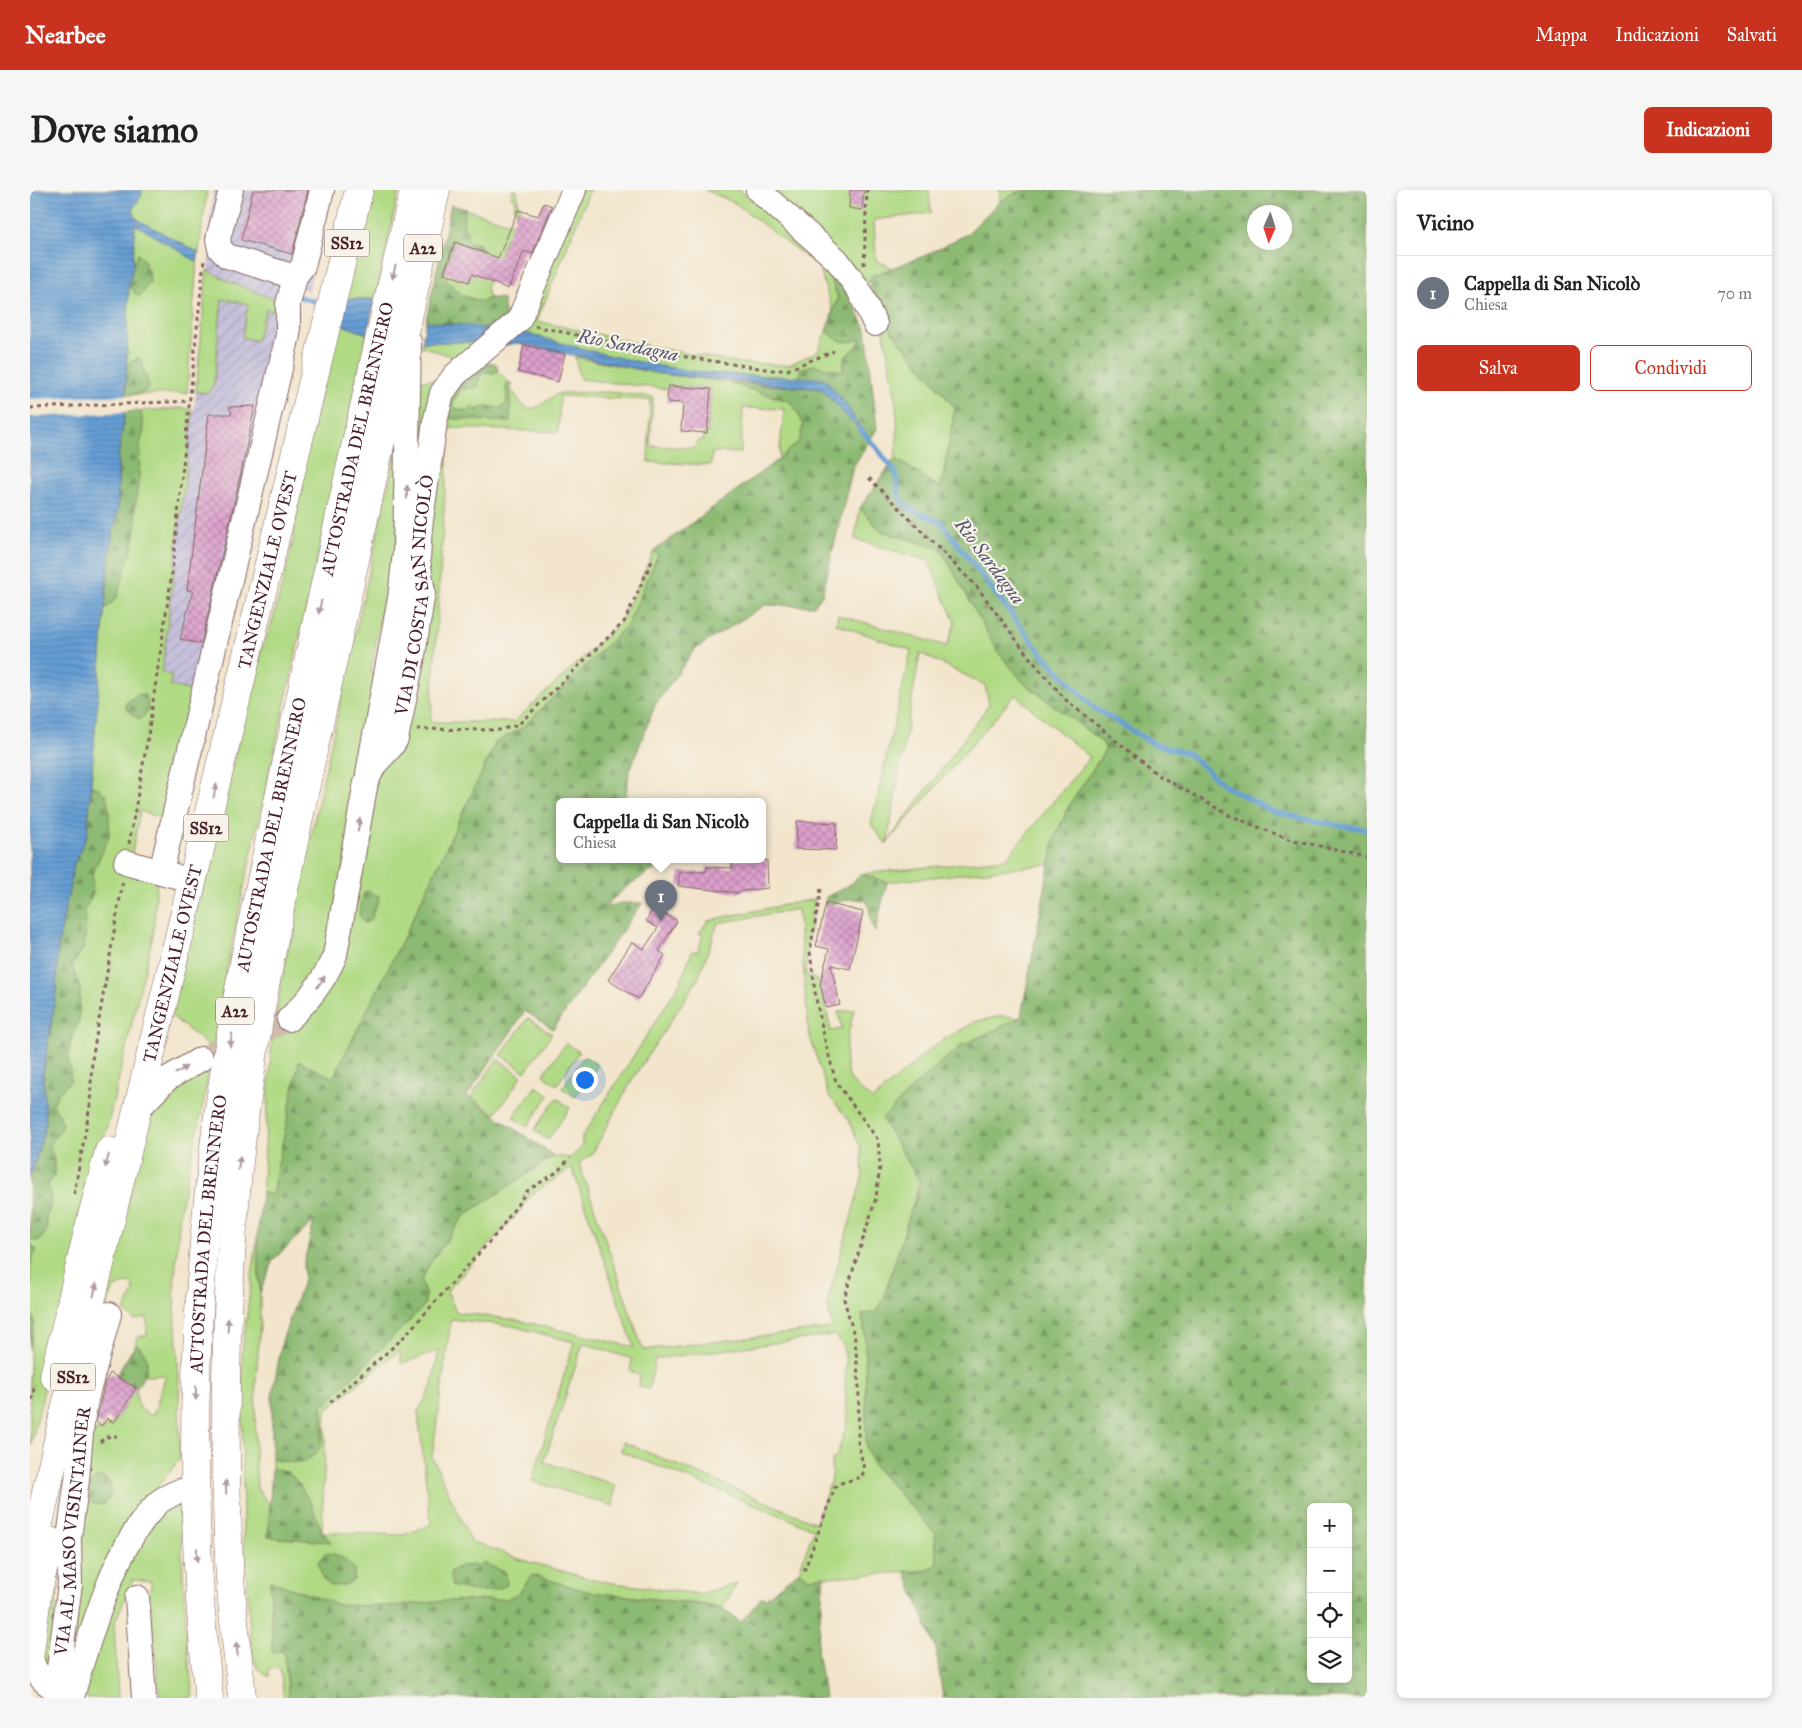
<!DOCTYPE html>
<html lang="it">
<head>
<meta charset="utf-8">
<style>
  body { margin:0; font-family:"IM FELL Great Primer",serif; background:#f6f6f6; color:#222 }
  .controls { position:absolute; right:15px; bottom:15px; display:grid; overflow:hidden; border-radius:8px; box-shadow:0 2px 8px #0003 }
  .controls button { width:45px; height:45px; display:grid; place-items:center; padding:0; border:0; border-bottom:1px solid #e0e0e0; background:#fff; color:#222; font:25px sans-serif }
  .compass { position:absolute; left:1217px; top:15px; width:45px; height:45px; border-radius:50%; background:#fff; box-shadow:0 2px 8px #0003; rotate:183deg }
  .you { position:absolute; left:554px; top:889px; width:18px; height:18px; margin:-12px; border:4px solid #fff; border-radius:50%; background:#1a73e8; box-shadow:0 0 0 8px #1a73e833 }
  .badge { display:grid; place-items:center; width:32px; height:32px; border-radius:50%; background:#c8321e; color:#fff; font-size:16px; font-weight:700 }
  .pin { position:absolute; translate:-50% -41px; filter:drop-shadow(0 1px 2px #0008) }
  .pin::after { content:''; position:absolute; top:26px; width:18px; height:15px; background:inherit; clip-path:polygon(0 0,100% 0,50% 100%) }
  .popup { position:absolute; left:526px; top:608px; width:210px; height:65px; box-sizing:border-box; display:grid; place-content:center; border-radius:8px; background:#fff; filter:drop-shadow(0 1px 4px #0005); font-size:16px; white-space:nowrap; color:#767676 }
  .popup b { font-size:19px; color:#222 }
  .popup::after { content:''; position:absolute; left:50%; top:100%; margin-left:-10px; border:10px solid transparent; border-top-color:#fff }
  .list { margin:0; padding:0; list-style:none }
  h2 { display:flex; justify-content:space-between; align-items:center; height:65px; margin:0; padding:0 20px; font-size:21px }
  h2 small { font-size:16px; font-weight:400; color:#767676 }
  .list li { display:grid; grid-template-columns:32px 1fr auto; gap:15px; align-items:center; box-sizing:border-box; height:75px; padding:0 20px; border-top:1px solid #e0e0e0 }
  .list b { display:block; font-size:19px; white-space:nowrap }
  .list p { margin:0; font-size:16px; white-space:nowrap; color:#767676 }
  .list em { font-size:16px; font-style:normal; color:#767676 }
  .actions { display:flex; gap:10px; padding:15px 20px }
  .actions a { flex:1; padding:11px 0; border:1px solid #c8321e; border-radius:8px; text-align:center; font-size:18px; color:#c8321e }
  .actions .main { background:#c8321e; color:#fff }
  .icon { flex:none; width:28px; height:28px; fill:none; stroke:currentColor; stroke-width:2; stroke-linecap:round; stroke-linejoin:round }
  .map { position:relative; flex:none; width:1337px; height:1508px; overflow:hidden; border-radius:8px }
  header { display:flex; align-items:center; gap:30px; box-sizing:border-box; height:70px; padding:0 25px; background:#c8321e; color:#fff }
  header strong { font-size:24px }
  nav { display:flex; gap:28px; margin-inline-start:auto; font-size:18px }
  .intro { display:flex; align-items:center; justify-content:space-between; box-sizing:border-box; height:120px; padding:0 30px }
  h1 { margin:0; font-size:35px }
  .button { padding:12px 22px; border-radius:8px; background:#c8321e; color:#fff; font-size:18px; font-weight:700 }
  main { display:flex; gap:30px; padding:0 30px }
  aside { flex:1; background:#fff; border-radius:8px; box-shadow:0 2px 8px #0003 }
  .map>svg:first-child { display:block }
  .industrial { fill:url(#industrial-furrows) }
  .green { fill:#b1da85; stroke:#7e7c58; fill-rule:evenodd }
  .forest { fill:url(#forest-firs); stroke:#6b6c4e; fill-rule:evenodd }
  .water { fill:url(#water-rules); stroke:#585e80 }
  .pier { fill:#f2e5cc }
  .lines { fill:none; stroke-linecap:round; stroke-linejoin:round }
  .stream { stroke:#659ed4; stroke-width:5 }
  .building { fill:url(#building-cross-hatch) }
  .minor-tunnel { stroke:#d0bdac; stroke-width:24; stroke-dasharray:24 12; stroke-linecap:butt }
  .minor-casing { stroke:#856463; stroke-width:26 }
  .highway-casing { stroke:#856463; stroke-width:29 }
  .path { stroke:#856463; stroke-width:3; stroke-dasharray:4 4; stroke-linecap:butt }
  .minor { stroke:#fff; stroke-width:24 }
  .highway { stroke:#fff; stroke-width:28 }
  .oneway { fill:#ae9aa0 }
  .labels { text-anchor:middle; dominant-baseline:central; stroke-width:4.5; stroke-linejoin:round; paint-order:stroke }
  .shield { fill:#f7f3e8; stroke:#7e5f64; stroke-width:1 }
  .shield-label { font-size:16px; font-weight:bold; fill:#4a1f2b }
  .street-label { font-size:18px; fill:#4a1f2b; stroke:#f7f3e8 }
  .water-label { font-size:19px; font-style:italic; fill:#55526f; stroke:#f7f3e8 }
</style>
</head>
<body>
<header>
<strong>Nearbee</strong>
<nav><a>Mappa</a><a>Indicazioni</a><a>Salvati</a></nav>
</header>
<div class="intro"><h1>Dove siamo</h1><a class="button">Indicazioni</a></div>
<main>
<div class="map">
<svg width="1337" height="1508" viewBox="0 0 1337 1508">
  <defs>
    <pattern id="industrial-furrows" width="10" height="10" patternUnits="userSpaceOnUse" patternTransform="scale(1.25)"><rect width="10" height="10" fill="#c6c0da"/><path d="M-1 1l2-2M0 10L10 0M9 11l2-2" fill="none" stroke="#aca5bb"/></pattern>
    <pattern id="forest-firs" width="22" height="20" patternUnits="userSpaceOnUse" patternTransform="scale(1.25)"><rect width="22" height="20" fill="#8cba72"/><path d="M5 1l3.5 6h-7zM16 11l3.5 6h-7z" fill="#74975e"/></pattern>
    <pattern id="water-rules" width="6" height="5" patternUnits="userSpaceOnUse" patternTransform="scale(1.25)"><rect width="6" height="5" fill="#659ed4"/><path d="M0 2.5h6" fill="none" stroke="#5580ac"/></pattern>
    <pattern id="building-cross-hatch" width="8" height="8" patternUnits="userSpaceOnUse" patternTransform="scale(1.25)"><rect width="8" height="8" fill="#dda1ce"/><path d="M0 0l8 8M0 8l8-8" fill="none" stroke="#b583a7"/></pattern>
  </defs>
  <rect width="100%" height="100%" fill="#f7f3e8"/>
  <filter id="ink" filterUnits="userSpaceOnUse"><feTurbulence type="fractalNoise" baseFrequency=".02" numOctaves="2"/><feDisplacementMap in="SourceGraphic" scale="10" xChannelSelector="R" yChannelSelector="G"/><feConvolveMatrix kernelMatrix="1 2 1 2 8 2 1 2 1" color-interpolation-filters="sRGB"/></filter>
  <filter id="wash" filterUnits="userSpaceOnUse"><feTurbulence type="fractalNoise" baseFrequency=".0096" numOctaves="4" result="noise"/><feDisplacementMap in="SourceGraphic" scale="20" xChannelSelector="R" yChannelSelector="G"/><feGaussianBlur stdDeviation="1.12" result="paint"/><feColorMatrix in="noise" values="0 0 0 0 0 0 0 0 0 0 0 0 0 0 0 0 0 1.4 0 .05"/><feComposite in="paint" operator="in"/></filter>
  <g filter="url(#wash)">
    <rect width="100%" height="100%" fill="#f2e5cc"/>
    <path class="industrial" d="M184,0H302L278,101L269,98L264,117L270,120L152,609L132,483L166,202L180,61L178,45Z"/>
    <path class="green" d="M112,0H177L166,83L157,203L96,205C97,169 97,132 99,96C101,69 108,46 103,18L111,7Z
      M339,0H369L345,109H313Z
      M483,0H487L491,31L485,27L487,20L484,19L486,9L481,7Z
      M551,0H560L507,131L638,160L711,173L759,175L788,161L796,141C808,150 817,154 832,148L826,158L814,168L813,181L784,175L770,179V187C739,186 709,185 678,183C614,178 551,159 489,141Z
      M675,0H710L793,68L808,108L803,122L789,77L705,13Z
      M738,0H899L901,23L844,30L846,70L862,78L843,85L839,92L834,91Z
      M969,0H986V4L970,11Z
      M421,15L490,36L476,48L456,98L459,108L452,112L433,106L410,88Z
      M177,80L198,91L251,112L248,122L236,119L226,151L212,147L218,114L192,109L184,194L178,203L166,202Z
      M852,129L925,218L911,299L865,268C873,221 858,175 852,129Z
      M307,133L337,144L211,710L195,788L173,915L150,1020L144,1099L149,1193L150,1269L116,1311L42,1481L57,1246L84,1233L106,1198C108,1211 105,1219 121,1225L124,1223L136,1185L115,1186C118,1172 117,1163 106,1154L108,1147L117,1145V1127L105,1130L94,1121L104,1101L102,1094L97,1093L84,1098L76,1118L71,1115L118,933C131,909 153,894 175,878L178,855L140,825L231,462L243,430L259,369L264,345L269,291Z
      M392,152H448L429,169L391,156Z
      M545,167L630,184L698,192L761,212L768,223L773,236L769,251L749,269L754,219L713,218L711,263L682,262L681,275L618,272L620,210L530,206L528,242L419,238L401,532H484L590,433L624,361L628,365L598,434L492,538L466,553L377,741L303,889L269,872L242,1004L232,1003L242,848L252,790L279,654L372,233L364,409L353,408L341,483L349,489L300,747L289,782L254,819L251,844L268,833L288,813L392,365L415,211L455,168L481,194V200C487,205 489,212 494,216C506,225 519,206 530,203L580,202L623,207L620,256L665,258L666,252L673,250L674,243H677L681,199L638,196V199L550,189Z
      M413,189L386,314L388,191Z
      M155,218L163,221L132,483L142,485L140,496L169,502L138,630L110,621L101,668L127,689L123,745L0,1259V988L16,934L13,885L26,803L28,755L36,710L57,645L79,365L88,318L95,222Z
      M830,318L851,341L911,359L968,462L1072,552L1076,559L1039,616L1024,650L1021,674L857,692L831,684L976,669L1060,567L985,505L856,654L841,634L881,460L806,434L808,425L917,456L925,432L898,371L825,349ZM890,463L955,495L959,515L857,653Z
      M785,709L777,755L776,784L790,792L801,841L812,839L808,822L824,820C819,840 808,876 824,894C829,900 837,904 842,910L906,854L947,831L971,826L991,828L931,856L852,929L890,992L854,1107L847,1123L832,1125L835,1143L843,1275L905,1343L907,1372L902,1379L894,1381L778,1388L769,1381L784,1339L591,1261L593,1252L786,1333L803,1283L801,1278L802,1270L807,1266L818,1230L815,1200L816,1170L812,1153L804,1145L625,1169L619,1199L609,1197L610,1186L600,1181L602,1169L553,1153L514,1272L585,1295L583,1316L502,1291L544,1152L482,1136L421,1129L402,1267L441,1351L489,1369L568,1391L669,1404L707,1393L692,1419L677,1415L560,1402L242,1462L254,1461L259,1508H254L250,1478L239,1479V1487L228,1479L222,1465L213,1338L212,1184V1162L227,1048L230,1103V1136L226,1190L225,1264L227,1298L240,1315L238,1347L300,1351L292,1342L281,1314L259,1283L242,1278V1268L248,1271L294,1241L292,1217L394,1116L396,1106L390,1092L400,1073L435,1025L524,966L540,968L552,957V947L650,793L662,761H668L673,745L669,743L678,731L694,727ZM768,719L779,844L799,906L819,930L831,959L833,985L797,1113L802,1138L613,1160L549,973L562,964L602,890L668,789L688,733ZM542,978L604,1157L486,1130L426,1122L417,1101L491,1020L501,1005ZM370,1160L371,1174L409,1160L401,1198L388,1222L401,1335L373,1345L292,1342L296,1220Z
      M498,828L522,844L495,882L471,865Z
      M536,853L549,862L527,895L513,885Z
      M554,866L568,875L545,907L532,898Z
      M467,869L492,886L465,924L441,907Z
      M506,896L519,905L497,937L483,927Z
      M527,908L540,918L518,950L504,940Z
      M38,1298L33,1362L17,1484L6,1464L17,1385Z
      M149,1313L157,1453L163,1508H130L119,1403L122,1392L103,1390L84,1434L88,1508H57L50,1499L65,1444L121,1329Z"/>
    <path class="forest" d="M992,0H1337V1508H913L906,1459L875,1381H894L902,1378L907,1372L905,1343L843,1274L836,1256L835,1143L832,1124L847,1122L854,1107L890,992L852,929L889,891L931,856L991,827L1024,650L1039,616L1076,559L1072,552L994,493L968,462L911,359L851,341L830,318L865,268L911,298L925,218L852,129L839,92L843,85L894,66L937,44L970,11ZM1224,22H1254V52H1224ZM1281,1317H1318V1489H1281Z
      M421,15L436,19C433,30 431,35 438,44L437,50L451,55L453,62L425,52L411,88L416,89L433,106L452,112L459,108L473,109L476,130L464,139L396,131Z
      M108,64L115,71V78L119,81L120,92L110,106H107L99,94L103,75Z
      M793,68L814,96L836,139L847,239L823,277L792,405L784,416L735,415L665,459L625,515L599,583L595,612H530V670H628L631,675L599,695L572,718L592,713H612L523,839L495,821L437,906L524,966L435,1025L400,1073L391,1091L396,1106L394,1116L292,1217C293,1238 298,1263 273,1271C263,1274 251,1272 242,1268V1207L252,1151L274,1089L273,1076L284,1031L243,1070L230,1103L227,1048L232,1003L242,1004L269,871L303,888L377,741L466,552L492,538L598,434L628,365L624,361L749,269L769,251L773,236L768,223L761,212L698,192L792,199L813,223L795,190L770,187V179L784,175L813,181L814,168L826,158L831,149C812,154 812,153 796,141L808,108Z
      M109,167L112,173L119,197L115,202L96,205L97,175Z
      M461,172L466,174L468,179L465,183L453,182L449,189V195L444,198L431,199L423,212V216L429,220H437L442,216L445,220L458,216L470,218L477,213L476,195L477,193L481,194L480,232L412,228L428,197Z
      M111,221L114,241L110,254L109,287L105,317L106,337L103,355L87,407L75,420L79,365L88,318V267L95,222Z
      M114,504C120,514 119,522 110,530L96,519V513L106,505Z
      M61,596L69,598L76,605L79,619V646L62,685L63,704L54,721L56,735L54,757L42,776L50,798L49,831L42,846L38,867L41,890L28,904L23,914L30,926L32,938L19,954L24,969V986L18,993L21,1011L16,1028L17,1040L10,1050L4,1051L0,1047V988L16,934L13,885L26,803L28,755L44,674L57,645Z
      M831,684L857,692L845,742C840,732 841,722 837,711C830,709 823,708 816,710C808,711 804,715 796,713V707C811,699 819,698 831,684Z
      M337,701L349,706C349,714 342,720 342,728L335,734L329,724L334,703Z
      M1,1054L7,1060C3,1067 0,1073 0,1081C1,1088 3,1091 0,1098V1055Z
      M0,1124L3,1125L5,1132L0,1158Z
      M106,1154C124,1168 117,1183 106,1198L86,1186Z
      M242,1278L259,1283L267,1291L281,1313L292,1342L301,1352L238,1347Z
      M68,1287L75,1288L79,1291C83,1300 81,1308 74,1314H65L56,1309C57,1299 58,1292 68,1287Z
      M295,1363C311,1364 314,1368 324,1379V1390L315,1395L301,1396L293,1389L288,1372Z
      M456,1374L476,1383L477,1395C457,1405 442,1401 422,1396L420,1386L421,1381L431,1376Z
      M769,1381L778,1388L794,1386L787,1461L795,1508H259L254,1461L242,1462L240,1391L309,1415L359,1416L415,1411L477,1409L489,1403L502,1385L560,1402L677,1415L692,1419L711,1432L732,1407L736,1408Z"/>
    <path class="water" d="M0,0H112L111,7L103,18L105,28L168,62L167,72L105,34L103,75L99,94L95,222L88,267V318L79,365L57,645L44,674L28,755L26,803L13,885L16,934L0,988Z
      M313,109H345L337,144L307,133Z
      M396,131L464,139L448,152H392Z
      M489,141C550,159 612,175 676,183C715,187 755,185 795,189L815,213L834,244L813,223L792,199L630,184L487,153L471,156Z"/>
    <path class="pier" d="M98,205V222L0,227V209Z"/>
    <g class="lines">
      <path class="stream" d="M270,107L293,114
        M830,239L846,257L866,283L869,307L880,319L911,332L1007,458L1063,517L1124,554L1159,564L1193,595L1244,622L1306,635L1337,639"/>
    </g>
    <g id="blocks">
      <path class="building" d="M223,0H278L262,64L211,50Z
        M820,0H834L832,20L819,18Z
        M514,13L522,16L502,64L494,61L478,99L442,84L439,92L414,83L425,52L468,68L488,20L508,26Z
        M494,155L535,164L528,192L488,182Z
        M638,196L681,199L677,243L651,241L653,213L637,212Z
        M225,216L210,287L171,454L150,449L163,401L157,400L179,224H202L199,217Z
        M767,631L807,633L806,660L766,659Z
        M702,670H737L738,698L712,701L709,703L648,696L650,682H676L677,677L702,678Z
        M796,713L833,722L820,779L801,775L810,815L796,818L790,794L799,759L786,756Z
        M624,717L647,731L629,761L635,765L608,809L578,790L602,752L614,759L628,738L616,731Z
        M80,1183L106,1198L84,1233L77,1228L72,1236L66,1232L75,1192Z"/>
    </g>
  </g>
  <g filter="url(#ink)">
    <use href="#blocks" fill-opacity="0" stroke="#856463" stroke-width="1"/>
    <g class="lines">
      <path class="minor-tunnel" d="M171,869L259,829"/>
      <defs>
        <g id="minor">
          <path d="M728,0L807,70L829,100L845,134"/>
          <path d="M263,89L273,76L292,0"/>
          <path d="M338,583L370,408L375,362L379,152"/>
          <path d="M96,672L145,686"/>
          <path d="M131,682L258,145V114L264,91L260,86L255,84L197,66L190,59L188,49L201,0"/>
          <path id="s1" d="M259,829C279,810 295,790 305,765L336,592L345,574L361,557L366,549L382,471L393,402L388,370L390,337L405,232L412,203L425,185L489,130L544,0"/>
          <path d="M108,919L137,889L171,869"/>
          <path d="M107,1407L114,1508"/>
          <path d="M0,1461C3,1487 17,1495 38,1507"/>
          <path id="s2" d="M27,1508L29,1478L40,1394L39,1348L47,1290L52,1232L57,1205L79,1124"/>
          <path d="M42,1508C48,1483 56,1459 64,1435C78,1394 94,1349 124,1317C130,1309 140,1305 150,1301"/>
        </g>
        <g id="highway">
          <path d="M24,1186L58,1041L79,961"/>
          <path id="s3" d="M0,1373L33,1228L329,0"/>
          <path d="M0,1463L7,1405L20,1351"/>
          <path id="s4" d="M179,1508C157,1317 162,1123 187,933C205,798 237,666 265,533C303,355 342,177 384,0"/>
          <path d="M212,1508C208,1462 201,1416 199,1370C193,1248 195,1124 206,1002C219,856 251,713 281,571C321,380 364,190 406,0"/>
        </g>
      </defs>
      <use href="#minor" class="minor-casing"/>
      <use href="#highway" class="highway-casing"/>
      <path class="path" d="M834,75L837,0
        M505,136L629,163L742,180H757L804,161
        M0,218L160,211
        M839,288L947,397L999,467L1036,510L1128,585L1199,625L1255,648L1337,667
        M387,539L471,540L489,534L594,432L622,371
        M99,654L117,552L142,383L174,70
        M44,1004L60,916L62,870L93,690
        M300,1212L371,1150L468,1042L497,1001L527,982L540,968
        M0,1218L5,1194
        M70,1252L76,1247L87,1246
        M774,1381L805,1297L811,1293L832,1287L834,1279L828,1252L829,1197L825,1149L814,1109L846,1008L850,976L848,950L806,892L795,851L786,809L780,761L791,699"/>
      <use href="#minor" class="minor"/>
      <use href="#highway" class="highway"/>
    </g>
    <defs><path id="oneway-solid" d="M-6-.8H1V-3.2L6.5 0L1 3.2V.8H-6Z" transform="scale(1.25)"/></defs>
    <g class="oneway">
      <use href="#oneway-solid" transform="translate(364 82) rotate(103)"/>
      <use href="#oneway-solid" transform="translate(377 302) rotate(-88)"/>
      <use href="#oneway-solid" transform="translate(290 417) rotate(102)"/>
      <use href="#oneway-solid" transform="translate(185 601) rotate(-77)"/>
      <use href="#oneway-solid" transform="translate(329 635) rotate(-80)"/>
      <use href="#oneway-solid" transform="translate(291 792) rotate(-55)"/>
      <use href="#oneway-solid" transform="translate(201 850) rotate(99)"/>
      <use href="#oneway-solid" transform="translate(151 880) rotate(-32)"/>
      <use href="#oneway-solid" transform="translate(77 971) rotate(105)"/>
      <use href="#oneway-solid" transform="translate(209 973) rotate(-83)"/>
      <use href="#oneway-solid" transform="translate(65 1100) rotate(-76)"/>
      <use href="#oneway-solid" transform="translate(198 1135) rotate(-88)"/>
      <use href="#oneway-solid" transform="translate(166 1203) rotate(90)"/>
      <use href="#oneway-solid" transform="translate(196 1297) rotate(-92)"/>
      <use href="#oneway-solid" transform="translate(167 1365) rotate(89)"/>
      <use href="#oneway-solid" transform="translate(207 1459) rotate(-96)"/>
    </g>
  </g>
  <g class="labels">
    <g class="shield">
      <rect x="294.5" y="39.5" width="45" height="27" rx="4"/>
      <rect x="374" y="44.5" width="38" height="27" rx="4"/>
      <rect x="153.5" y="624.5" width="45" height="27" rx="4"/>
      <rect x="186" y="807.5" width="38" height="27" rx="4"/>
      <rect x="20.5" y="1173.5" width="45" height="27" rx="4"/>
    </g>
    <g class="shield-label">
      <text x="317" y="53">SS12</text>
      <text x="393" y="58">A22</text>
      <text x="176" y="638">SS12</text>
      <text x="205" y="821">A22</text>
      <text x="43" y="1187">SS12</text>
    </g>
    <g class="street-label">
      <text stroke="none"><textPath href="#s4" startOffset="1275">AUTOSTRADA DEL BRENNERO</textPath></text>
      <text stroke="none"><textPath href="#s3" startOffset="1021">TANGENZIALE OVEST</textPath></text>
      <text stroke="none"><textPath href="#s1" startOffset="454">VIA DI COSTA SAN NICOLÒ</textPath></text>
      <text stroke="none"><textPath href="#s4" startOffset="870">AUTOSTRADA DEL BRENNERO</textPath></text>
      <text stroke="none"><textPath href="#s3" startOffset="616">TANGENZIALE OVEST</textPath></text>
      <text stroke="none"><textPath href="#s4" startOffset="465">AUTOSTRADA DEL BRENNERO</textPath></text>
      <text stroke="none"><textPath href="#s2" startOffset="168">VIA AL MASO VISINTAINER</textPath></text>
    </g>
    <g class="water-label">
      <text transform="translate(598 155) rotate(11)">Rio Sardagna</text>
      <text transform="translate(960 371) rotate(53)">Rio Sardagna</text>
    </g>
  </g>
</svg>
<div class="controls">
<button>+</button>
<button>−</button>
<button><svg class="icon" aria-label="locate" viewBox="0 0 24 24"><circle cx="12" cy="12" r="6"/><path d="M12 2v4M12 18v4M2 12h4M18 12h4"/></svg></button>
<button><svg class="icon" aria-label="layers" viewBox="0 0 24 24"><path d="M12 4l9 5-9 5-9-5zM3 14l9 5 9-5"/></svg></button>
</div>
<svg class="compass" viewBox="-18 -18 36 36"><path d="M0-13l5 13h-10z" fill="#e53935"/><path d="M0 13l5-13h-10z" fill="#767676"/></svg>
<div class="you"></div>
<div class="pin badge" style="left:631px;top:731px;background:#6b7280">1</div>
<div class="popup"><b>Cappella di San Nicolò</b>Chiesa</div>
</div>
<aside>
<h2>Vicino<small></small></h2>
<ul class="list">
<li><span class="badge" style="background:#6b7280">1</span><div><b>Cappella di San Nicolò</b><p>Chiesa</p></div><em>70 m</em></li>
</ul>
<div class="actions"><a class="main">Salva</a><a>Condividi</a></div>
</aside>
</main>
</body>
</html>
